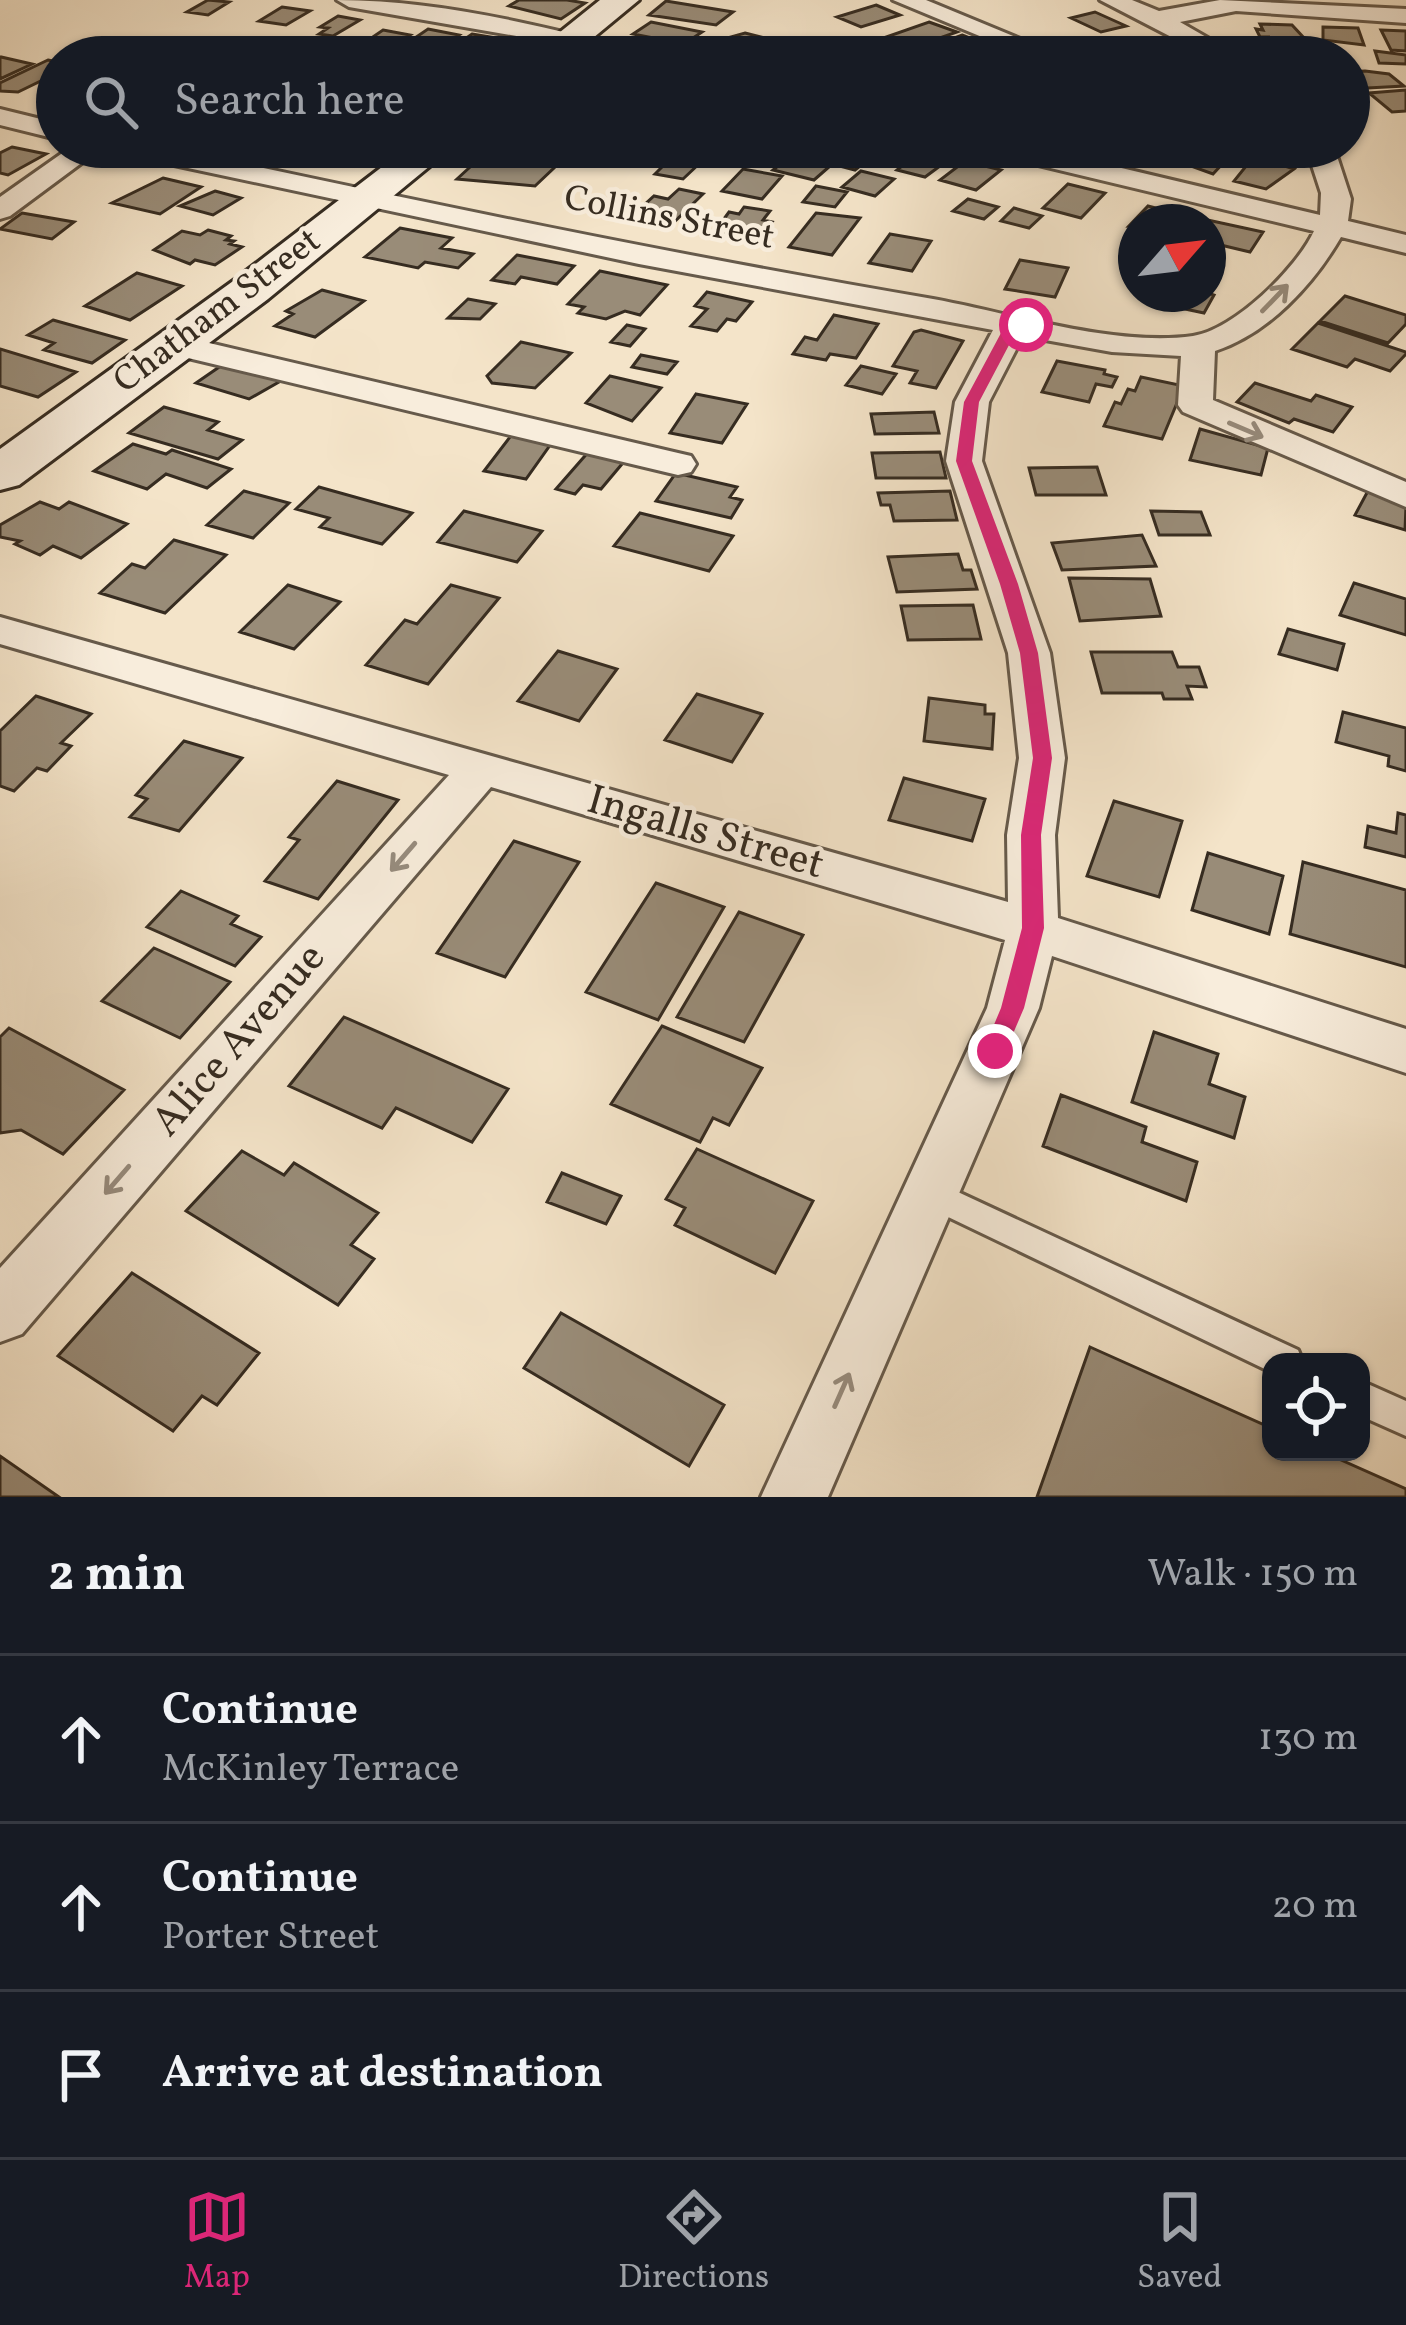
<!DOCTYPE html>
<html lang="en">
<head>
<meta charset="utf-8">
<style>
  body { margin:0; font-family:Vollkorn,serif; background:#242831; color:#f1f3f6 }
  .controls { position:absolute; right:36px; bottom:36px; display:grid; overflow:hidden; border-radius:24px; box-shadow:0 3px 9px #0004 }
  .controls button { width:108px; height:108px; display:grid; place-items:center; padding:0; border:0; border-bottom:3px solid #363941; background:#171b24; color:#f1f3f6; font:60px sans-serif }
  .compass { position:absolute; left:1118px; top:204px; width:108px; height:108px; border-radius:50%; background:#171b24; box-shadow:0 3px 9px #0004; rotate:62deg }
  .stop { position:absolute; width:36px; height:36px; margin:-27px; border:9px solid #db2777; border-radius:50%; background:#fff }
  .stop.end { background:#db2777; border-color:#fff; box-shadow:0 3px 12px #0008 }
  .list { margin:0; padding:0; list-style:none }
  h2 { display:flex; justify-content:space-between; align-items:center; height:156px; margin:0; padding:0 48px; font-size:51px }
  h2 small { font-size:39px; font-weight:400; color:#9ea1a6 }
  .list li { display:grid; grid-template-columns:78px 1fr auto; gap:36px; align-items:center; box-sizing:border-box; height:168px; padding:0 48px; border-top:3px solid #363941 }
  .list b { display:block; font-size:45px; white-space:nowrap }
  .list p { margin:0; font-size:39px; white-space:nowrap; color:#9ea1a6 }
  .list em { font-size:39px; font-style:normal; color:#9ea1a6 }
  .icon { flex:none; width:66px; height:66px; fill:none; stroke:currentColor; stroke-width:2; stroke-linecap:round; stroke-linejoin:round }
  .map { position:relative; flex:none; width:1406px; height:1497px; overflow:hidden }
  .search { position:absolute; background:#171b24; box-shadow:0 3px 9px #0004; left:36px; right:36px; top:36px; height:132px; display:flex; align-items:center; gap:30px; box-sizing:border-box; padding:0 42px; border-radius:66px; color:#9ea1a6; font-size:45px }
  .sheet { height:660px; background:#171b24 }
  nav { display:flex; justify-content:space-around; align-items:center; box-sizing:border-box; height:168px; border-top:3px solid #363941; background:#171b24; font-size:33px; color:#9ea1a6 }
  nav a { display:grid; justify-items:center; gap:6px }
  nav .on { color:#db2777 }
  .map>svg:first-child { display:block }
  .building { fill:#998c78; stroke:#362c21; stroke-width:3 }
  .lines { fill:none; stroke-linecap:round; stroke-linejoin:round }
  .service-casing { stroke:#665a4b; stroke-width:6 }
  .minor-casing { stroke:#665a4b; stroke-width:6 }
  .secondary-casing { stroke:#362c21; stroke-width:6 }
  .service { fill:#f8eddc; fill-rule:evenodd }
  .minor { fill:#f8eddc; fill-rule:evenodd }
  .secondary { fill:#f8eddc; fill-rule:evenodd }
  .oneway { stroke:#978c7e }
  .route { fill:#db2777 }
  .labels { text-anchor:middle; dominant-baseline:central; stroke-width:9; stroke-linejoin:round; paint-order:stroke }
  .far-street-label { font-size:36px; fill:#362c21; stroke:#f8eddc }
  .street-label { font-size:42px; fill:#362c21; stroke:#f8eddc }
</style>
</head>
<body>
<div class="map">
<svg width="1406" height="1497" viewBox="0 0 1406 1497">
  <rect width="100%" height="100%" fill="#f4e4c9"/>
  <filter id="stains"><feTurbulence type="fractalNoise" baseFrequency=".00167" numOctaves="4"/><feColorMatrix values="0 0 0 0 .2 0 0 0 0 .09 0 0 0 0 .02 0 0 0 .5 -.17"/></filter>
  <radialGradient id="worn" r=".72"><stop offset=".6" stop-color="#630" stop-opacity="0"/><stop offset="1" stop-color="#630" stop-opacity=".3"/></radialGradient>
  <path class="building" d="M208,0L229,2L208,15L187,12Z
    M519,0H567L585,3L561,19L509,6Z
    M666,1L733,12L716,25L649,15Z
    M876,5L900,15L861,27L837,17Z
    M282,7L310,11L286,25L259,21Z
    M1095,12L1126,26L1101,32L1071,18Z
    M338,16L360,20L333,36L319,34L328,28L320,27Z
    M651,22L702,32L684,44L633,34Z
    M929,22L957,32L917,46L889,36Z
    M1260,24L1292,25L1305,39H1298L1302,46L1273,45L1269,37H1260L1256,29L1263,30Z
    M1323,27L1358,28L1364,45L1323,40Z
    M428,29L459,35L440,48L409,42Z
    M383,30L410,35L391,47L364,43Z
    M1381,30L1406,31V51L1391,50Z
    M745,33L777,41L750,57L712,52L727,38Z
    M472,34L521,42L500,57H439Z
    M962,35L987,45L955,57L930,47Z
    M264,42L292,47L274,57L245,52Z
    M788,42L821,50L810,57H765Z
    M1375,51L1406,55V64L1379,63Z
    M0,58L1,57L32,64L0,79Z
    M48,60L57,62V73L18,92L0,91V83Z
    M1365,71L1389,74L1404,86L1349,89V72Z
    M1406,90V111L1392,112L1369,93Z
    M12,147L46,154L8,175L0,173V153Z
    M720,147H768L741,165L707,155Z
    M821,147H868L865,149L877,152L855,170L836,165L845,158L816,151Z
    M925,147L955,155L925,177L897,170Z
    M1182,147H1238L1213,174L1177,161L1185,154L1177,152Z
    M663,155L701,162L683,179L655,174L663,166L653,164Z
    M1255,155L1291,164L1288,167L1294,169L1266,189L1234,181Z
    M481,157L521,164L556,166L535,186L457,179Z
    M789,157L830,166L814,180L773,170Z
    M965,161L1001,170L976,190L940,180Z
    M743,169L782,176L762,199L722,191Z
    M861,171L894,179L875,196L842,187Z
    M163,178L201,187L160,214L112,203Z
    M1068,184L1105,193L1081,218L1043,208Z
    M816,186L847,192L835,207L803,202Z
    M679,189L703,194L669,227L630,218L654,196L668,199Z
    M215,191L241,198L213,215L180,206Z
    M968,199L998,207L984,219L953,211Z
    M1148,206L1183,215L1177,222L1129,226Z
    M744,207L770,211L763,220L772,222L756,243L723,237L733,225L721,223L729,212L739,214Z
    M1014,208L1042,216L1029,228L1001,221Z
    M22,213L74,222L52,239L0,229Z
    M816,213L860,218L832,255L789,247Z
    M1203,219L1263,232L1250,252L1208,242V222H1201Z
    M400,228L452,238L441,248L473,254L458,268L425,262L418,268L365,257Z
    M208,230L231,236L226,240L234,241L230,244L242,247L215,265L195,260L190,264L154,250L182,231L200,235Z
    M890,234L931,241L912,271L869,263Z
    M517,255L574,266L557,284L521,277L515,284L492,280Z
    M1020,260L1068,268L1055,297L1005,289Z
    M600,271L667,285L640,315L625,311L606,319L578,313L584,307L568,304Z
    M137,273L182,286L130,320L85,306Z
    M322,290L364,301L315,337L275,326L293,314L286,311Z
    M707,292L752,302L736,321L727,319L717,331L691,326L707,309L695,306Z
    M1151,294L1208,293L1214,295L1204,313L1147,301Z
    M1345,296L1406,315V324L1388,343L1320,321Z
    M468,299L495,304L480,319L448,318Z
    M834,315L878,324L856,358L830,354L826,360L793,354L805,337L817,340Z
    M53,320L125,340L92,363L44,350L54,343L28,335Z
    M1318,323L1406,352V354L1390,371L1355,359L1347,367L1292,349Z
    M627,325L645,329L630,346L611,342Z
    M921,330L963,341L936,388L910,383L917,371L893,366L914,332Z
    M521,342L571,353L535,388L492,383L487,376Z
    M0,349L76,372L38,397L0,386Z
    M641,355L677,362L667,374L632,367Z
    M228,361L286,378L249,399L196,383Z
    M1057,361L1105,370L1104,374L1117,377L1112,387L1096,384L1089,402L1042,392Z
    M861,366L896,374L882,394L846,385Z
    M610,376L661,388L632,421L586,403Z
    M1141,377L1184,386L1162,439L1104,426L1115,402L1121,404L1128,389L1135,391Z
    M1255,383L1311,401L1316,395L1352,407L1333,432L1294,419L1289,423L1237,402Z
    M696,394L747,404L722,443L670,433Z
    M164,407L218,422L208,430L242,440L218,459L129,433Z
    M934,412L939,433L875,434L871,414Z
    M1200,429L1268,448L1261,475L1190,460Z
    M513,433L553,441L526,479L484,471Z
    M133,444L166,454L172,450L231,469L207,488L166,474L147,489L94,471Z
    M591,449L627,458L601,489L583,485L575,494L556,489Z
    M940,452L946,478H876L872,453Z
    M1097,467L1106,495H1036L1029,468Z
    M676,473L737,487L730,497L742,500L731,518L656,501Z
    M319,487L412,513L382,544L320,527L329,518L296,509Z
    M1369,489L1406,506L1405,530L1355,515Z
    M244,491L289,503L253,538L207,525Z
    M950,491L957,520L894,521L890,505H881L878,493Z
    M40,502L59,509L69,502L127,524L81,558L53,546L40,555L15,544L20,541L0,537V525Z
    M464,511L542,531L517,562L438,542Z
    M1151,511L1201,512L1210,535H1159Z
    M640,513L733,536L709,571L614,546Z
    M1142,535L1156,566L1062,570L1052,543Z
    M174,540L226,555L165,613L100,593L132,564L145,568Z
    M958,554L963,570H971L977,589L897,592L888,557Z
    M1069,578L1150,579L1161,616L1080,621Z
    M1354,583L1406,599V635L1340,615Z
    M288,585L340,602L294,649L240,632Z
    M451,585L499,598L428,684L366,665L405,620L417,624Z
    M973,605L981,639L908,640L901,606Z
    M1288,629L1344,644L1337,670L1279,654Z
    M558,651L617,669L579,721L518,701Z
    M1091,652H1172L1178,667H1199L1206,687L1187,686L1192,699H1164L1162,693H1102Z
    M697,694L762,714L732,762L665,740Z
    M36,696L91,714L61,743L71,746L47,771L37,768L14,791L0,786V731Z
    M929,698L985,705V714H994L992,749L924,741Z
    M1343,712L1406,728V771L1388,766L1389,756L1336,742Z
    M184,741L242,758L179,831L130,817L147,799L136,795Z
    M904,778L985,799L972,841L889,820Z
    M337,781L398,800L318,899L265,881L299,840L289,837Z
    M1114,801L1182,821L1159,897L1087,876Z
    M1398,813L1406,815V857L1365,847L1368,826L1396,833Z
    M514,841L579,862L505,977L437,953Z
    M1208,853L1283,876L1269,934L1192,910Z
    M1303,862L1406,890V967L1290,934Z
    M656,883L724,907L658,1020L586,992Z
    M181,891L238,916L231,924L261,937L235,966L147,927Z
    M739,912L803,935L744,1042L677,1017Z
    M154,948L230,982L180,1038L102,1001Z
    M344,1017L508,1089L472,1142L396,1108L382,1128L289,1086Z
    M662,1026L762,1068L729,1125L713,1118L700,1142L611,1104Z
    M9,1028L124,1090L63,1154L21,1130L0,1133V1037Z
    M1154,1032L1218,1054L1209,1084L1245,1097L1234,1138L1132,1102Z
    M1061,1095L1146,1127L1142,1142L1197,1162L1186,1201L1043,1146Z
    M697,1149L813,1201L775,1273L675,1225L685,1208L666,1199Z
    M242,1151L284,1175L294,1163L378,1213L351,1245L374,1259L338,1305L186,1211Z
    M562,1173L621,1196L606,1224L547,1202Z
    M132,1273L259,1353L217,1405L202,1396L173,1431L58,1356Z
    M561,1313L724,1405L689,1466L524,1368Z
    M1090,1347L1271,1428V1452H1323L1406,1489V1497H1037Z
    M0,1456L59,1497H0Z"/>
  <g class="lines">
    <defs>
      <path id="service" d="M930,1179L1298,1350L1303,1362H1271V1372L919,1203L915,1193L919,1183Z
        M1361,1381L1406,1401V1436L1361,1416Z"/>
      <path id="minor" d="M337,0C441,0 545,27 646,52L649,57H607L545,41L349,7Z
        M893,0H926L1035,45L1023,57H996L1006,47Z
        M1100,0H1132L1159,11L1220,0L1406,9V23L1236,11L1180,22L1241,57H1210Z
        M0,109L57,123V139L0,125Z
        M71,147H103L10,216L0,219V197Z
        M113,147H165C420,202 675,255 933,299C1010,313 1115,347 1193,336C1234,330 1297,268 1314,231L988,153L984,147H1033L1320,215L1321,193L1306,147H1334L1351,199L1348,221L1406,235V253L1341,237C1313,285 1269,333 1215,351L1213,400L1406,482V507L1183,412L1178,405L1181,356L1112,352L1023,336L989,402L982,461L1050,653L1065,758L1055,835L1058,918L1406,1029V1073L1052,956L1039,1008L828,1497H761L987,1008L1005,940L491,787L22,1334L0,1342V1268L449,775L0,644V617L1008,902L1007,835L1019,758L1008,653L946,461L955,402L993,330L639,264L127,155Z
        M175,335L678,453L691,456L696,464L691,472L678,475L163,352L158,345Z"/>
      <path id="secondary" d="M600,0H639L570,57H529Z
        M408,147H453L268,299L19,485L0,490V449L236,279Z"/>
    </defs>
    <use href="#service" class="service-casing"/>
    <use href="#minor" class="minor-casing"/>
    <use href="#secondary" class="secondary-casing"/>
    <use href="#service" class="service"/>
    <use href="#minor" class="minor"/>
    <use href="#secondary" class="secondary"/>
  </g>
  <defs><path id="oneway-shaft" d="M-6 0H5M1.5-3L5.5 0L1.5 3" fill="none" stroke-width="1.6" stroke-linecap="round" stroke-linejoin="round" transform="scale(3)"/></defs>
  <g class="oneway">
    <use href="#oneway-shaft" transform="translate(1275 298) rotate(-46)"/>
    <use href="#oneway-shaft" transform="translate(1246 430) rotate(23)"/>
    <use href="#oneway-shaft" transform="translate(403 857) rotate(131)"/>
    <use href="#oneway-shaft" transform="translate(117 1180) rotate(131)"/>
    <use href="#oneway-shaft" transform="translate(842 1390) rotate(-66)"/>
  </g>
  <path class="route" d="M1008,320L1033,325L1018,328L979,402L972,461L1018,584L1038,653L1052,758L1041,835L1044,928L1024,1008L1003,1057L995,1060L983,1051L1001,1008L1022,928L1021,835L1033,758L1020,653L1000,584L956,461L964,402Z"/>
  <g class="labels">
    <g class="far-street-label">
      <text transform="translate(669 219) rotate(11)">Collins Street</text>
      <text transform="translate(218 312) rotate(-37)">Chatham Street</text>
    </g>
    <g class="street-label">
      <text transform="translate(705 834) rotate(16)">Ingalls Street</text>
      <text transform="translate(240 1041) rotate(-49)">Alice Avenue</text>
    </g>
  </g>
  <rect width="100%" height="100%" filter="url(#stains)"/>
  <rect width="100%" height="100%" fill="url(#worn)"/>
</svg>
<div class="controls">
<button><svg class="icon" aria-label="locate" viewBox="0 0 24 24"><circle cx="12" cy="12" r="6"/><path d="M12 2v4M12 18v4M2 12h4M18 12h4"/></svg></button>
</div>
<svg class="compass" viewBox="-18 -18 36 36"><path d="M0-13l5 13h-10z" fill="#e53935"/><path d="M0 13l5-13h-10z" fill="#9ea1a6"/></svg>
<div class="stop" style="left:1026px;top:325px"></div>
<div class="stop end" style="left:995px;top:1051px"></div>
<div class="search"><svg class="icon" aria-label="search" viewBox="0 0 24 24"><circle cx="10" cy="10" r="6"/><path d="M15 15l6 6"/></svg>Search here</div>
</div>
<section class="sheet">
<h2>2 min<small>Walk · 150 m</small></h2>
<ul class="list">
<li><svg class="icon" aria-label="ahead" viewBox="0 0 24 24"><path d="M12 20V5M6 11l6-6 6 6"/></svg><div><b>Continue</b><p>McKinley Terrace</p></div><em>130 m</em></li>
<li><svg class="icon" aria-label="ahead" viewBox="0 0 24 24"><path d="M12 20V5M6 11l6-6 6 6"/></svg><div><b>Continue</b><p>Porter Street</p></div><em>20 m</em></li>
<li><svg class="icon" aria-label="arrive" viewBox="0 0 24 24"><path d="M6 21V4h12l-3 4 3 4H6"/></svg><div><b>Arrive at destination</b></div></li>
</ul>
</section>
<nav>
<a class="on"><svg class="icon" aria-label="map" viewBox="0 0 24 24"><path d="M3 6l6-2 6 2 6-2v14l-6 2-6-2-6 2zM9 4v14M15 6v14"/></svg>Map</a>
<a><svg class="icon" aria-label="directions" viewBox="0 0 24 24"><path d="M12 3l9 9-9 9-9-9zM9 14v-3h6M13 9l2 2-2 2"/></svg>Directions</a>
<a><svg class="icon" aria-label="saved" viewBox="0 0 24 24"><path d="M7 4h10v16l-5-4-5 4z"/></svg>Saved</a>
</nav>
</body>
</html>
